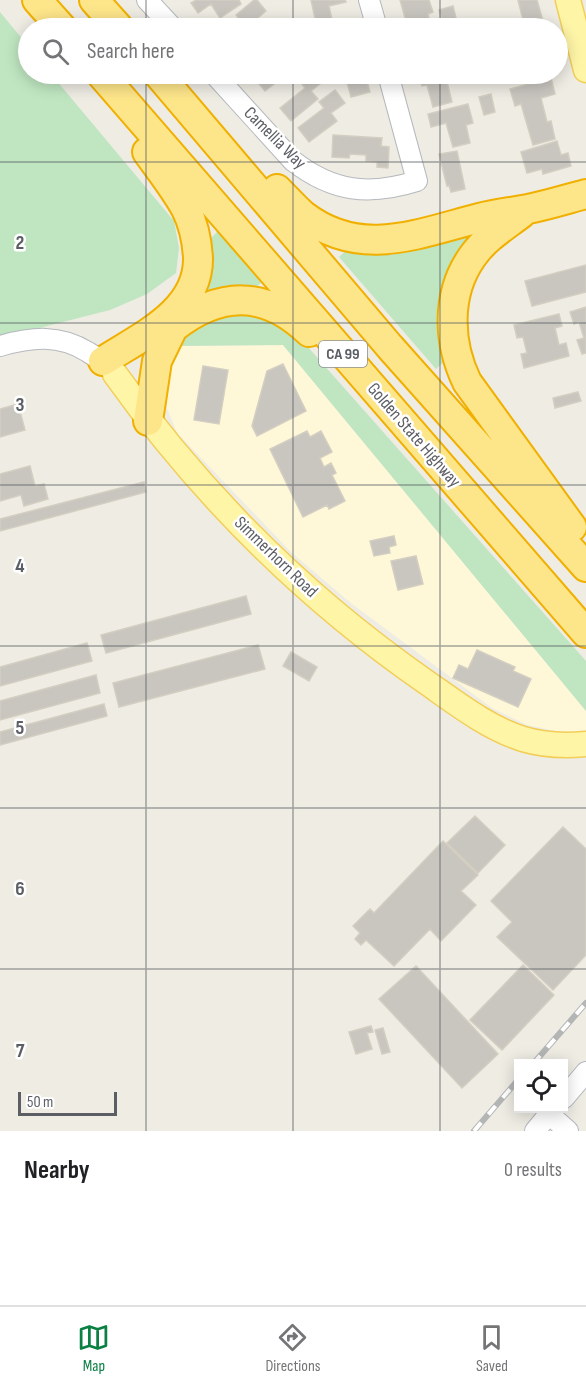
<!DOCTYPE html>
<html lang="en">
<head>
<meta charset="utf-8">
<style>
  body { margin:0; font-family:"Sofia Sans Condensed",sans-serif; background:#f6f6f6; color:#202124 }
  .controls { position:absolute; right:18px; bottom:18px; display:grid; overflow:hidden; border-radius:0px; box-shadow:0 3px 15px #0003 }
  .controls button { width:54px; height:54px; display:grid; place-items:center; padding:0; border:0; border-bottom:2px solid #e0e0e0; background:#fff; color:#202124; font:30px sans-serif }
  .scale { position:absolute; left:18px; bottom:15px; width:99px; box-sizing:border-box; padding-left:6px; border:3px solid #5b5e64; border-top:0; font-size:16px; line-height:21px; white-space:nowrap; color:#5b5e64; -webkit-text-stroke:4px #fff; paint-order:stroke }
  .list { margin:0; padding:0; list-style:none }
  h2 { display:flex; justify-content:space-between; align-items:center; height:78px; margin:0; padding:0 24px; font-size:26px }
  h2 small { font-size:20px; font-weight:400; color:#757577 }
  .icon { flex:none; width:33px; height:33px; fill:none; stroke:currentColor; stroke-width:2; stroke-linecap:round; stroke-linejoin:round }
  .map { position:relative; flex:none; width:586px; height:1131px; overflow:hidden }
  .search { position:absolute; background:#fff; box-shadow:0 3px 15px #0003; left:18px; right:18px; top:18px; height:66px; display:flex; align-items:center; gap:15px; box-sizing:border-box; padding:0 21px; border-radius:33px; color:#757577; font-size:22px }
  .sheet { height:174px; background:#fff }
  nav { display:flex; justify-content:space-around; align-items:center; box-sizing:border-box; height:84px; border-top:2px solid #e0e0e0; background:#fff; font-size:16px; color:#757577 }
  nav a { display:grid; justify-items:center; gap:3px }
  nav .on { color:#0b8043 }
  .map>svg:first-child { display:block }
  .commercial { fill:#fef7d8 }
  .green { fill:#bfe6c1 }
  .building { fill:#c9c6c0; stroke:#d3cec1; stroke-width:1.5 }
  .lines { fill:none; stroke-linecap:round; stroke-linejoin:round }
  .minor-casing { stroke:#b5b8bd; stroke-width:22 }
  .major-casing { stroke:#f2ce57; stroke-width:27 }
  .highway-casing { stroke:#f1b000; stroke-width:32 }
  .minor { stroke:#fff; stroke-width:20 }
  .major { stroke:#fff5a7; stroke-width:24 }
  .highway { stroke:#fde58a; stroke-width:28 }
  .rail-casing { stroke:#b4b5b5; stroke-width:6 }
  .rail { stroke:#fff; stroke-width:4; stroke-dasharray:11; stroke-linecap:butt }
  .grid { fill:none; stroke:#5b5e64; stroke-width:1.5; stroke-opacity:0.55 }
  .labels { text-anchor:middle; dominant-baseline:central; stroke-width:5; stroke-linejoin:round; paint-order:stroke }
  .shield { fill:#fff; stroke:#8c8e92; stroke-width:1.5 }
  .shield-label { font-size:16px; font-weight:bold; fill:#5b5e64 }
  .street-label { font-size:18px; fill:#5b5e64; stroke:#fff }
  .grid-label { font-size:20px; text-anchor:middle; font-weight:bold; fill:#5b5e64; stroke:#fff; stroke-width:5; stroke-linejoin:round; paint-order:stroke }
</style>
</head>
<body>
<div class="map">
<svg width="586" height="1131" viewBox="0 0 586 1131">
  <rect width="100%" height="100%" fill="#eeece3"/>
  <path class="commercial" d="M283,345L586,711V731L565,733L527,725L492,708L352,604L292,553L177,433L167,408L165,379L175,346Z"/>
  <path class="green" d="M0,12L28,46V74H51L174,221L179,248L176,273L147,294L110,310L0,338Z
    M499,221L470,247L448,358L436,369L339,257L351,246Z
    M219,230L264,280L250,293L196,303L205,244Z
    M258,313L299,337L586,661V711L283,345L175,346L188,327L235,314Z"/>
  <path class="building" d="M196,0H239L241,4L220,18L211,4L198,13L191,3Z
    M254,0H257L266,11L253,22L258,28H235L242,22L236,15Z
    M311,0H345L346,2L329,6L332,20L316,23Z
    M400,0H429L433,12L428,14L431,28H412L410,20L406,21Z
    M518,0H537L545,28H525Z
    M453,6L458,26L444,28L439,10Z
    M351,19L354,28H315Z
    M276,23L280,28H268Z
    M259,74H287L265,91L254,78Z
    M305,74H320L325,80L311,91L318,99L291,121L280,108L305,88L298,79Z
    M345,74H365L370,92L351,97Z
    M428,74H445L452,102L433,107L427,85L422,86L419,76Z
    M522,74H556L524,82Z
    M551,78L555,94L541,98L547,122L551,121L555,139L533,145L521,104L515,106L510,89Z
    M335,90L345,103L331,113L337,121L309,142L298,128L324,108L319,102Z
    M491,94L495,112L484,115L479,97Z
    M468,104L473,123L466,125L470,143L453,147L446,123L431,127L428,114Z
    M333,135L382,138L381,146L389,147L388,168L377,167V162L366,161V155L350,154L349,158L332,157Z
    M557,141L561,155L568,153L571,166L543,174L542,169L527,173L521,152Z
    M457,151L465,189L451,192L449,185L447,186L439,154Z
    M586,265V292L532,306L525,281Z
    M586,307V353L582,354L577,340L584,338L579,322L574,324L570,312Z
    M559,314L562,326L555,328L559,345L566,343L569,356L524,368L521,354L527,353L523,337L517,338L514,325Z
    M283,364L306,411L257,436L252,426L267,371Z
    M203,366L228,370L219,424L194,420Z
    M578,392L581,401L555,408L553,398Z
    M18,404L25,430L0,437V409Z
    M307,431L310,437L321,431L332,452L320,458L324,467L331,463L336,473L332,475L345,501L329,509L327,505L303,517L270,449Z
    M30,466L35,486L44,484L48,499L24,506L21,495L0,501V474Z
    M144,482L146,492L0,531V519Z
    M394,536L396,545L389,547L390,553L374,556L370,541Z
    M416,556L423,584L398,590L391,561Z
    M246,596L251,614L106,653L101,635Z
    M87,643L92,661L0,686V667Z
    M258,645L265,669L119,707L113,683Z
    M477,650L515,667L513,671L531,679L518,707L453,678L459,665L468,669Z
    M291,652L317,667L309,681L283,666Z
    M96,675L100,693L0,720V701Z
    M104,704L107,716L0,745V732Z
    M475,816L505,845L478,873L447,843Z
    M563,827L586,849V955L553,990L497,937L512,922L491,901Z
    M443,841L478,875L461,891L476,905L441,941L430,929L394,966L366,940L361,945L355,939L360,933L353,926L370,909L374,913Z
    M523,965L554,995L502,1050L470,1020Z
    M416,966L498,1054L462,1088L379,999Z
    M371,1026L373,1032L367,1033L372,1049L356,1054L349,1032Z
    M383,1028L390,1052L382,1054L375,1030Z"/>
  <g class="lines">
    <defs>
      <path id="minor" d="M147,0L173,28
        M369,0L377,28
        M214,74L293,161C333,192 369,196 417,181L388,74
        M0,346C32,337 59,334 88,352C97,358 104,362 111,369
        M564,1098L586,1072
        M549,1114L568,1131
        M535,1131L554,1108"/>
      <path id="major" d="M568,0L586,70
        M115,374C200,493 305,598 426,682C456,703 488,728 523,739C543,745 565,746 586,744"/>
      <path id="highway" d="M37,0L62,28
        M94,0L119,28
        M101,74L586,633
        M158,74L390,347L586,567
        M277,189C286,198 294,207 303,215C360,259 417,234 479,218C495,214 511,212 528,209C548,205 567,199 586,194
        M522,213C504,227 485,238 472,257C446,294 448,343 467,382L572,527
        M173,328C220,291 265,290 309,332
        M103,361C142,336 199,311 198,258C197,240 194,225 186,209C175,189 160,170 147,152
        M148,421L157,361L173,328"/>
    </defs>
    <use href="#minor" class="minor-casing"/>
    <use href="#major" class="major-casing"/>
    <use href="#highway" class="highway-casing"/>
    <use href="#minor" class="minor"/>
    <use href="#major" class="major"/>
    <use href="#highway" class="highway"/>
    <defs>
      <path id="rail" d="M533,1064L586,1003
        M474,1131L518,1080"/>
    </defs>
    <use href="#rail" class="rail-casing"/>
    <use href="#rail" class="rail"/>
  </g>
  <path class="grid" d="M146,0V28M293,0V28M440,0V28M146,74V1131M293,74V1131M440,74V1131M0,162H586M0,323H586M0,485H586M0,646H586M0,808H586M0,969H586"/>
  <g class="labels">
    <rect class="shield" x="319" y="341" width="48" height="26" rx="4.5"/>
    <g class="shield-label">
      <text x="343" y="354">CA 99</text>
    </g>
    <g class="street-label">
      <text transform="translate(275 138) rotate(45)">Camellia Way</text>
      <text transform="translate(414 435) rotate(49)">Golden State Highway</text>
      <text transform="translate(276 557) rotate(44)">Simmerhorn Road</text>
    </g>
  </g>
  <g class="grid-label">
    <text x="20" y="249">2</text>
    <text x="20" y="411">3</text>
    <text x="20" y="572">4</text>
    <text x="20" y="734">5</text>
    <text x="20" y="895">6</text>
    <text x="20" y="1057">7</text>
  </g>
</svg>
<div class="controls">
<button><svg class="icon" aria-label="locate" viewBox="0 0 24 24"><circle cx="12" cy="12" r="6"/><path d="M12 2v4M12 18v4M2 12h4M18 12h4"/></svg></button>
</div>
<div class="scale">50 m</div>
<div class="search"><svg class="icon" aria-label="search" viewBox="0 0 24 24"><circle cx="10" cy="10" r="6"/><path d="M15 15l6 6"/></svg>Search here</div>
</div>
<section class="sheet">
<h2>Nearby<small>0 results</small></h2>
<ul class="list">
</ul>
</section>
<nav>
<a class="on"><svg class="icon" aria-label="map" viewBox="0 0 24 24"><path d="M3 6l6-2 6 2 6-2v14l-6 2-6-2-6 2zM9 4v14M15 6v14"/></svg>Map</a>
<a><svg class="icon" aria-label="directions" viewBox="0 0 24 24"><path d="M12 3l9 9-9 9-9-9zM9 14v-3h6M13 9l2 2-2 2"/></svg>Directions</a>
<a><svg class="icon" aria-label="saved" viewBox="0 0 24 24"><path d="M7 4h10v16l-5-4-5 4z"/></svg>Saved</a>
</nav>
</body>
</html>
